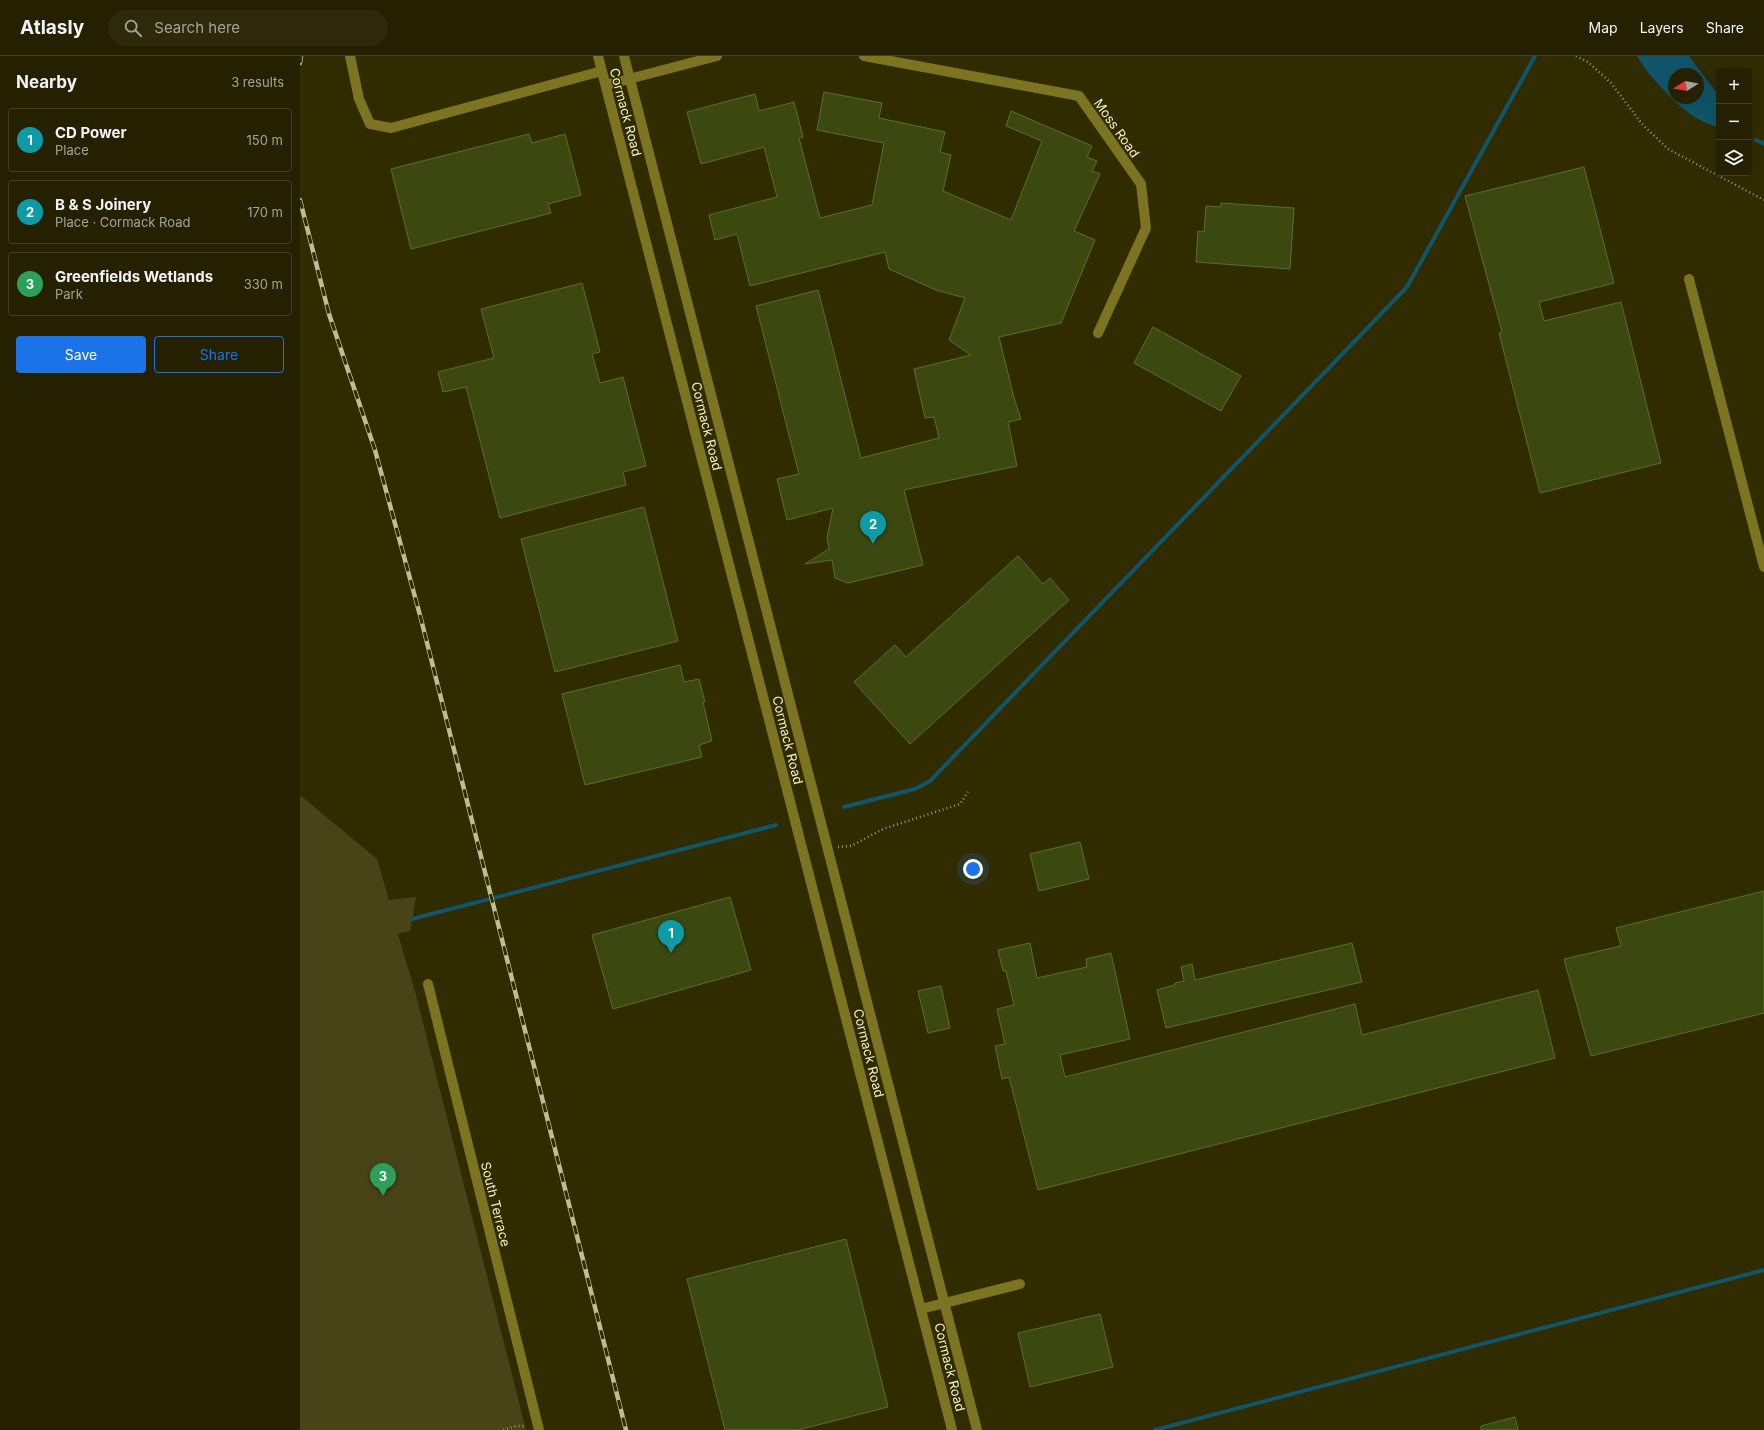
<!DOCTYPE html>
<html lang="en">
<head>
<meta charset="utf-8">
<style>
  body { margin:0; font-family:Inter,sans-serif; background:#2d290a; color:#f1f3f6 }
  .controls { position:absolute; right:12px; top:12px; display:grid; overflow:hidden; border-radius:4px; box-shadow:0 4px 16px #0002 }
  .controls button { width:36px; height:36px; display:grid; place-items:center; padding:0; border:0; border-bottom:1px solid #423e22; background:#252100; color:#f1f3f6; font:20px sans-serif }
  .compass { position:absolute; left:1368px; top:12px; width:36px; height:36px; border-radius:50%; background:#252100; box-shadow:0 4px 16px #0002; rotate:259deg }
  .you { position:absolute; left:673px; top:813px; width:14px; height:14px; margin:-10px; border:3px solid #fff; border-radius:50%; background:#1a73e8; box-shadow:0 0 0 6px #1a73e833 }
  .badge { display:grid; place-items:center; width:26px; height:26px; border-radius:50%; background:#1a73e8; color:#fff; font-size:13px; font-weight:700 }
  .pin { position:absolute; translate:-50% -33px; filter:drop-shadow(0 1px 2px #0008) }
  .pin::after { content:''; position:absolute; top:21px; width:14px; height:12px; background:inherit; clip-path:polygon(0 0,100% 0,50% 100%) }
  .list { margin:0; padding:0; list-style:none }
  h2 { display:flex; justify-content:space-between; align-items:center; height:52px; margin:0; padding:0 16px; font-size:17px }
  h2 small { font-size:13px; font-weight:400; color:#a3a399 }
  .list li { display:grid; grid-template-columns:26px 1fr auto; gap:12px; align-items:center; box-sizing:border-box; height:64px; margin:0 8px 8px; padding:0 8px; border:1px solid #423e22; border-radius:4px }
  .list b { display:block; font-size:15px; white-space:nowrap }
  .list p { margin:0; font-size:13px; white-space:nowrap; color:#a3a399 }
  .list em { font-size:13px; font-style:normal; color:#a3a399 }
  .actions { display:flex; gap:8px; padding:12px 16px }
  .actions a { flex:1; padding:9px 0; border:1px solid #1a73e8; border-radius:4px; text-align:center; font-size:14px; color:#1a73e8 }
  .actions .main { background:#1a73e8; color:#fff }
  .icon { flex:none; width:22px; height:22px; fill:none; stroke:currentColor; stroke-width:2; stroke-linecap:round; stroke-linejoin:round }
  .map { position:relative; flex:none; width:1464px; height:1374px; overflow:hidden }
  header { display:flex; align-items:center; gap:24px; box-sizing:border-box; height:56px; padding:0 20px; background:#252100; border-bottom:1px solid #423e22 }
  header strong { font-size:19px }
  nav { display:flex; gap:22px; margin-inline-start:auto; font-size:14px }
  .search { width:280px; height:36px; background:#2d290a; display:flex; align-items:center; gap:10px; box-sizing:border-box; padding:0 14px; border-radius:22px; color:#a3a399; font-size:15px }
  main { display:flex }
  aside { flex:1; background:#252100 }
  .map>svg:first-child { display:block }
  .green { fill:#494417 }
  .water { fill:#105569; fill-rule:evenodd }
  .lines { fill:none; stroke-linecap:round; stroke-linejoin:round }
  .stream { stroke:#105569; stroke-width:4 }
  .building { fill:#3b4910; stroke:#5b6f25 }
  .path { stroke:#9c976e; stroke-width:2.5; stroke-dasharray:1 3; stroke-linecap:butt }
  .minor { stroke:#7d7421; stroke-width:10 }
  .rail-casing { stroke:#c0bc93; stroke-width:4.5 }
  .rail { stroke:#312c00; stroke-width:3; stroke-dasharray:9; stroke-linecap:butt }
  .labels { text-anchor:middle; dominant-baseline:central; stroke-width:3; stroke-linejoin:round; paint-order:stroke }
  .street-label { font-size:13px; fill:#f3efc8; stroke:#312c00 }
</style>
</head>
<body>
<header>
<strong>Atlasly</strong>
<div class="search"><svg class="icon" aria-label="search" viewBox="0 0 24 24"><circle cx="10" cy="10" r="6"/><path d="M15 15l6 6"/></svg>Search here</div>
<nav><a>Map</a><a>Layers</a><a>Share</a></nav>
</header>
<main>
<aside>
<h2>Nearby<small>3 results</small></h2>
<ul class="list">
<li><span class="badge" style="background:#0f9aa8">1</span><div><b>CD Power</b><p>Place</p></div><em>150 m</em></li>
<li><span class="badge" style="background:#0f9aa8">2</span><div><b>B &amp; S Joinery</b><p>Place · Cormack Road</p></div><em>170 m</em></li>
<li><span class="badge" style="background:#2e9e5b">3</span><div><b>Greenfields Wetlands</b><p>Park</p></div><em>330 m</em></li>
</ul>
<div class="actions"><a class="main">Save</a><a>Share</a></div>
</aside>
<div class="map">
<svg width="1464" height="1374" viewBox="0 0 1464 1374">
  <rect width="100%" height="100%" fill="#312c00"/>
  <path class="green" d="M0,739L77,803L89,844L116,841L110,875L98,878L116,939L226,1374H0Z"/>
  <path class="water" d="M1337,0H1389L1419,40V72C1412,69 1403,66 1396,62C1375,48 1350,22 1337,0ZM1374,18H1398V42H1374Z"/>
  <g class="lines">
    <path class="stream" d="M1456,84L1464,88
      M544,751L615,733L630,725L1107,231L1235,0
      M112,863L476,769
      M855,1374L1464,1214"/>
  </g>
  <path class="building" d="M524,36L582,47L579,62L645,76L640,96L651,99L643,135L711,164L742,85L706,70L711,55L792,90L787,101L797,105L792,115L800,118L774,175L795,184L761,267L699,281L714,342L721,363L708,366L717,410L604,434L623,509L548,527L535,522L532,504L505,508L529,493L527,482L533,452L487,464L477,423L499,418L456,250L518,234L561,402L639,382L634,361L625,362L614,313L671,299L649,284L665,242L636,234L589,213L585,196L450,230L437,178L415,184L409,159L477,141L464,91L401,108L387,56L455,38L459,55L494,46L503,81L499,82L520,162L572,149L584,87L517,74Z
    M229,78L232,87L265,78L281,139L248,148L251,157L111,193L91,113Z
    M1284,111L1314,227L1239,246L1244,265L1321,246L1361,407L1240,437L1199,277L1202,276L1165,140Z
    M921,147L994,152L990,213L896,206L898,175L904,176L906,150L921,151Z
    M282,227L300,296L292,298L300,327L323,321L346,410L323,416L326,429L200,462L166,331L143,336L138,316L194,302L181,253Z
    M853,271L941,320L921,355L834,307Z
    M344,451L378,585L255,616L221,483Z
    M718,500L743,528L750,522L769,544L610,688L554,626L595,589L606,601Z
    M380,609L384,626L399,623L405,646H403L412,685L399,689L402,701L285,729L262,638Z
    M780,786L789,823L739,835L730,798Z
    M1464,835V957L1291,1000L1264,903L1321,890L1316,872Z
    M430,841L451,914L313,953L292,879Z
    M730,887L737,922L787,911L786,903L811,897L830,983L760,999L765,1021L1055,948L1062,979L1238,934L1255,1002L738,1134L709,1021L702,1023L695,990L705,988L697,953L714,949L706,915H703L698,894Z
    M1052,887L1062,926L866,972L857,934L875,929V927L884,925L881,911L892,908L895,924Z
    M641,930L650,972L628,977L618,935Z
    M546,1183L588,1351L498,1374H425L387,1223Z
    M800,1258L813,1311L730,1331L718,1277Z
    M1215,1361L1218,1374H1181V1370Z"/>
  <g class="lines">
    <path class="path" d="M1276,0L1288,6L1311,27L1342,68L1368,93L1464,144
      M538,791L551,790L583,773L660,748L668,736
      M203,1374L216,1370H226"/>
    <path class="minor" d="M50,0L59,43L70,68L91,72L302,15
      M298,0L652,1374
      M324,0L677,1374
      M564,0L779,40L841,128L846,172L798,277
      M306,29L417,0
      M1389,223L1464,511
      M128,928L239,1374
      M621,1253L720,1228"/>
    <defs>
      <path id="rail" d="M0,7L1,0
        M0,144L29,258L75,394L121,563L326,1374"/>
    </defs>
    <use href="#rail" class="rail-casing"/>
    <use href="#rail" class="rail"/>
  </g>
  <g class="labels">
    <g class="street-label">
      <text transform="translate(326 56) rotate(75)">Cormack Road</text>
      <text transform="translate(817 72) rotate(55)">Moss Road</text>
      <text transform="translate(407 370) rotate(76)">Cormack Road</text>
      <text transform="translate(488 684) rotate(76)">Cormack Road</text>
      <text transform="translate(569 997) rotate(76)">Cormack Road</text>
      <text transform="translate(196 1148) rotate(76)">South Terrace</text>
      <text transform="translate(650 1311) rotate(76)">Cormack Road</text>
    </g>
  </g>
</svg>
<div class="controls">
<button>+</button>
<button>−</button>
<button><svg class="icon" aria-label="layers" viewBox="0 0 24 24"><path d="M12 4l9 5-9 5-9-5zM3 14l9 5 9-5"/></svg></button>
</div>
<svg class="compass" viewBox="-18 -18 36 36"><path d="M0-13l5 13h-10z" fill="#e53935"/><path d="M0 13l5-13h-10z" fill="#a3a399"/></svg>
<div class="you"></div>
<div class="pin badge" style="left:371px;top:897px;background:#0f9aa8">1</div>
<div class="pin badge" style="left:573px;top:488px;background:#0f9aa8">2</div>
<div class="pin badge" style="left:83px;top:1140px;background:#2e9e5b">3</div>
</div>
</main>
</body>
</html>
